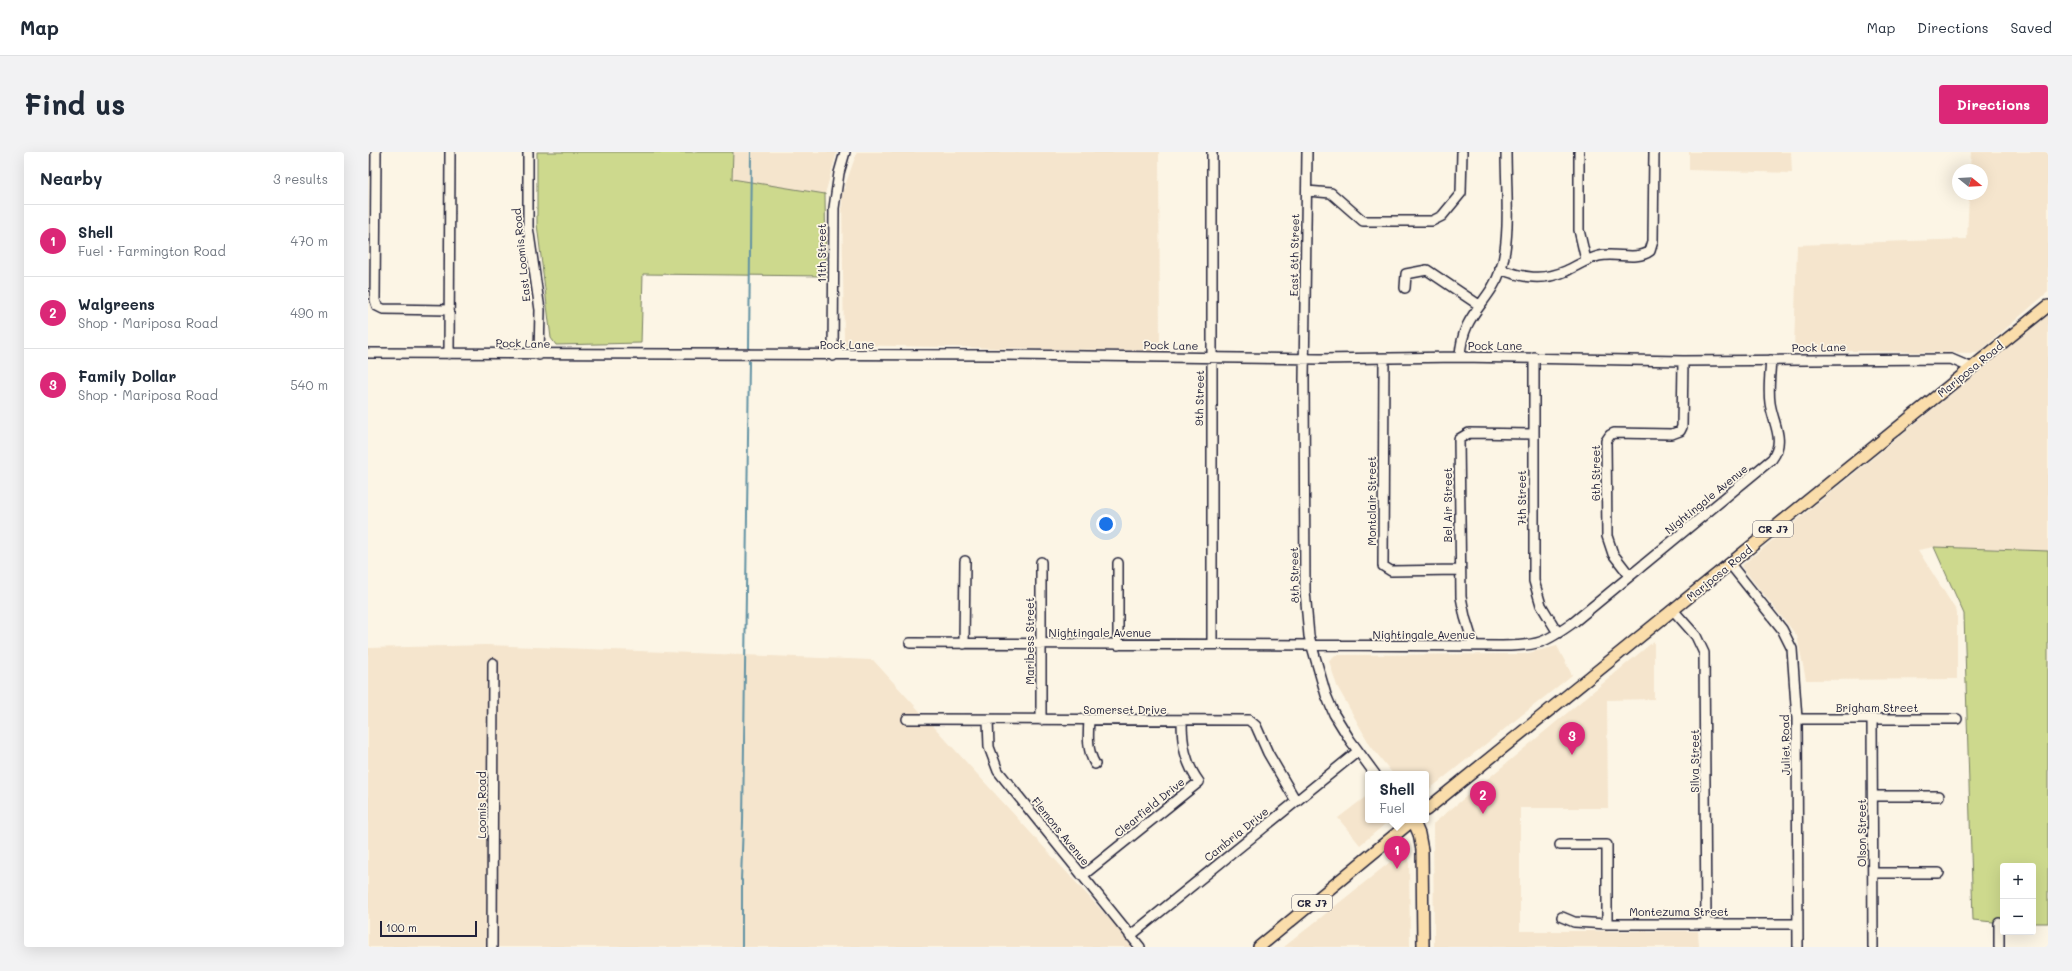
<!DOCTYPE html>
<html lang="en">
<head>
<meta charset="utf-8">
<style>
  body { margin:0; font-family:Mali,sans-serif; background:#f2f2f3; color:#1f2937 }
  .controls { position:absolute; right:12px; bottom:12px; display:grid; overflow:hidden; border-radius:4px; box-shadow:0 4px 16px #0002 }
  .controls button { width:36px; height:36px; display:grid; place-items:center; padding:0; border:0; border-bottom:1px solid #e0e1e3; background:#fff; color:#1f2937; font:20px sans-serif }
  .compass { position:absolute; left:1584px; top:12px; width:36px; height:36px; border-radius:50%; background:#fff; box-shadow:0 4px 16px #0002; rotate:108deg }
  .scale { position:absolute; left:12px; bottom:10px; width:97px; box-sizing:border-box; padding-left:4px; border:2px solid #22223b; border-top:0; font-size:11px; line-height:14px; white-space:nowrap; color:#22223b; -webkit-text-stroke:3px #fcf5e5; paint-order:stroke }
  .you { position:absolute; left:738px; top:372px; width:14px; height:14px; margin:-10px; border:3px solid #fff; border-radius:50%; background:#1a73e8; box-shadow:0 0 0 6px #1a73e833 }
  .badge { display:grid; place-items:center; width:26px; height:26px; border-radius:50%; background:#db2777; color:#fff; font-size:13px; font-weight:700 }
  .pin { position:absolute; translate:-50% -33px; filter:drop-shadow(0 1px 2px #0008) }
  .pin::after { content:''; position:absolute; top:21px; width:14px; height:12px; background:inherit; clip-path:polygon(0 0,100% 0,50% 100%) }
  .popup { position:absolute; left:997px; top:619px; width:64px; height:52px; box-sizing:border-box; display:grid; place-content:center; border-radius:4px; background:#fff; filter:drop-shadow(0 1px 3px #0005); font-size:13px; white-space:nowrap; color:#747a83 }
  .popup b { font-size:15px; color:#1f2937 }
  .popup::after { content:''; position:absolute; left:50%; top:100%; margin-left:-8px; border:8px solid transparent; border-top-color:#fff }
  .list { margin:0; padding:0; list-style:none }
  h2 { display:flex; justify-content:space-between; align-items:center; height:52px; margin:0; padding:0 16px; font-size:17px }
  h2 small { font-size:13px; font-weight:400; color:#747a83 }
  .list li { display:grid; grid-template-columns:26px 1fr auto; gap:12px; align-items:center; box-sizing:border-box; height:72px; padding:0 16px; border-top:1px solid #e0e1e3 }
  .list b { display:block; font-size:15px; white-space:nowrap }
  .list p { margin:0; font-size:13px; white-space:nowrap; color:#747a83 }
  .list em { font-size:13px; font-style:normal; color:#747a83 }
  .map { position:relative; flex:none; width:1680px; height:795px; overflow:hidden; border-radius:4px }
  header { display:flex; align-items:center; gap:24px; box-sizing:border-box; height:56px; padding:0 20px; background:#fff; border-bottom:1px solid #e0e1e3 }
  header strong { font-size:19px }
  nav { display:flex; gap:22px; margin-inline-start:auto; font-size:14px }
  .intro { display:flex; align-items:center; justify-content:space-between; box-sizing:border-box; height:96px; padding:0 24px }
  h1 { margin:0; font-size:28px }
  .button { padding:10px 18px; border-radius:4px; background:#db2777; color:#fff; font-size:14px; font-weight:700 }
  main { display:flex; gap:24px; padding:0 24px }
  aside { flex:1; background:#fff; border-radius:4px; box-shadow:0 4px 16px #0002 }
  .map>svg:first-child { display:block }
  .built { fill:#f5e5cd }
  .green { fill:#cdd98d; stroke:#787e64 }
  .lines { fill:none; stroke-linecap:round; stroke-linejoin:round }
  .stream { stroke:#6292a4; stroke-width:2 }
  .minor-casing { stroke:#22223b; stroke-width:12 }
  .major-casing { stroke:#22223b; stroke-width:14 }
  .minor { stroke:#fcf5e5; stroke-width:9 }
  .major { stroke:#faddab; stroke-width:11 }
  .labels { text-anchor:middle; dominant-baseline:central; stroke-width:3.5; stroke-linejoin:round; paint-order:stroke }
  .shield { fill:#fcf5e5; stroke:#63616e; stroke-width:1 }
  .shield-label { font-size:10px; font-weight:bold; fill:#22223b }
  .street-label { font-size:11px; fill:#22223b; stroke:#fcf5e5 }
</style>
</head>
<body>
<header>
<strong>Map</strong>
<nav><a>Map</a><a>Directions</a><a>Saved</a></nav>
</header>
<div class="intro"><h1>Find us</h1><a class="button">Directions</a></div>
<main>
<aside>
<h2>Nearby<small>3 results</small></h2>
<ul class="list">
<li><span class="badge">1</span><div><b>Shell</b><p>Fuel · Farmington Road</p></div><em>470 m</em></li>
<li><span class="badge">2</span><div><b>Walgreens</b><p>Shop · Mariposa Road</p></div><em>490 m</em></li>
<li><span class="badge">3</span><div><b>Family Dollar</b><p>Shop · Mariposa Road</p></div><em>540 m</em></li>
</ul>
</aside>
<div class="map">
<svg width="1680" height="795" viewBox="0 0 1680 795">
  <rect width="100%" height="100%" fill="#fcf5e5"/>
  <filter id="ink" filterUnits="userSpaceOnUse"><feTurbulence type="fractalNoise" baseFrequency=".025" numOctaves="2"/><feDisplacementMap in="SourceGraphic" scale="8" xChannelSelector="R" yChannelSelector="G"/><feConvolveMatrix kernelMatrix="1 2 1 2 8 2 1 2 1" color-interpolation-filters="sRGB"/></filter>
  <g filter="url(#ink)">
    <path class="built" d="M365,0H469L457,42L364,27Z
      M489,0H791L792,199L476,193L474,42Z
      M1321,0H1423L1424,21L1321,18Z
      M1603,0H1680V140L1610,201L1426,198L1429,93L1599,87L1601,42H1614V18H1602Z
      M1680,163V399L1566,395L1550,398L1589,460V527L1438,528L1429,484L1373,414Z
      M1286,489V547L1239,548L1240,656H1152V779H1330L1331,795H1066L1065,672Z
      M118,493L505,508L767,795H0V496Z
      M1189,494L1204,523L1058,640V622H1025L1002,593L969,534L961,509L967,503L1156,502Z
      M1000,643V668H1022L992,693L970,666Z
      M1032,702L1041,704L1042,795H916Z"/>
    <path class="green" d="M169,0H365L364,27L457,42L458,124L275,122L273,191L188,193L183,186L169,72Z
      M1566,395L1680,399V771H1665V714H1635V771L1605,768L1596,462Z"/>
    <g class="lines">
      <path class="stream" d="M381,198L383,0
        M374,795V728H373L375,670L381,209"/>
      <defs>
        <path id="minor" d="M8,0L7,148L9,154L15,157L81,158
          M160,0V75L172,158L171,203
          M939,0L936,227L937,439L941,484L958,543L966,562L982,588L1007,622
          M1211,0V78L1218,108
          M939,39L963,41L995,69H1064L1074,64L1093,41L1094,0
          M1132,117C1155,126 1175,129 1198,119C1209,114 1219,107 1231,104C1247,100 1269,109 1282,99L1285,89L1286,0
          M1037,136L1038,122L1059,118L1111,153
          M0,201L634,203L952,207L1092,205L1315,209L1583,207L1604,216
          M81,202L82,0
          M465,204L466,56L471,21L477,0
          M1092,205C1094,160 1121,153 1133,117C1143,84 1138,35 1138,0
          M1166,205V429L1173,453L1190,481
          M1016,207L1015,414L1023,419L1091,418
          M1362,412L1414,477L1424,497L1429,567L1430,795
          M1262,424L1245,402L1239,384L1238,289L1242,283L1246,281L1304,282L1312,279L1314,275L1315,209
          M1305,458L1328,484L1336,501L1338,771
          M542,491L1134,494C1170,494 1177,491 1206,470L1404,307C1418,288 1405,272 1402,251C1400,237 1402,223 1403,208
          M596,492L597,409
          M844,492V0
          M750,493V411
          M1106,494L1097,465L1093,445L1091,287L1101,281L1165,282
          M539,567L881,568L888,574L900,601L928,649
          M1429,567H1589
          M1504,567L1505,795
          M620,568L621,595L630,619L772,795
          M673,568V410
          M721,568C720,583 719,599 727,612
          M1505,644H1571
          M1192,693H1239V772
          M1505,721H1571
          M714,724L831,630C817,611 814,591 814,569
          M1194,765L1206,770L1239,772H1430
          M1631,771V795
          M762,784L989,600
          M124,795L125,511"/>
        <path id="major" d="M1058,658L1680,154
          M1045,668L1051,682L1054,698L1055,795
          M891,795L1045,668"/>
      </defs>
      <use href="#minor" class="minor-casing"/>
      <use href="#major" class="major-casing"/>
      <use href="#minor" class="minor"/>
      <use href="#major" class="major"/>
    </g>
  </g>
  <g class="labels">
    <g class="shield">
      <rect x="1385" y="369" width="40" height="16" rx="3"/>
      <rect x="924" y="743" width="40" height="16" rx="3"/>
    </g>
    <g class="shield-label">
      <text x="1405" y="377">CR J7</text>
      <text x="944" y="751">CR J7</text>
    </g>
    <g class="street-label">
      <text transform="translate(453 101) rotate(-90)">11th Street</text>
      <text transform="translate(153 103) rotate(-96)">East Loomis Road</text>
      <text transform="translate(926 103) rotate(-89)">East 8th Street</text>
      <text transform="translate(155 191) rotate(1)">Pock Lane</text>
      <text x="479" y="192">Pock Lane</text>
      <text transform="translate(803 193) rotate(1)">Pock Lane</text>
      <text x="1127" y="193">Pock Lane</text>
      <text transform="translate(1451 195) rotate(-1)">Pock Lane</text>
      <text transform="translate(1602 217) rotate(-39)">Mariposa Road</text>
      <text transform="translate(831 246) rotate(-89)">9th Street</text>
      <text transform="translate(1227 321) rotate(-90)">6th Street</text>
      <text transform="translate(1153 346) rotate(-90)">7th Street</text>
      <text transform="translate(1338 347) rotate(-39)">Nightingale Avenue</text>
      <text transform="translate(1003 349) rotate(-90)">Montclair Street</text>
      <text transform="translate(1079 353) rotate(-90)">Bel Air Street</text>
      <text transform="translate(1351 421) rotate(-39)">Mariposa Road</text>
      <text transform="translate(926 423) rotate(-91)">8th Street</text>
      <text x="732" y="480">Nightingale Avenue</text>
      <text x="1056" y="482">Nightingale Avenue</text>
      <text transform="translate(661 489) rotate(-90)">Maribess Street</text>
      <text x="1509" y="555">Brigham Street</text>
      <text x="757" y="557">Somerset Drive</text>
      <text transform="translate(1417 593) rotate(-91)">Juliet Road</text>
      <text transform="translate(1326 609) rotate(-90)">Silva Street</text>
      <text transform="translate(113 653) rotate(-90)">Loomis Road</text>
      <text transform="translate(781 655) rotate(-39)">Clearfield Drive</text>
      <text transform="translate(693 679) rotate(51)">Flemons Avenue</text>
      <text transform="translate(1493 681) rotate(-90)">Olson Street</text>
      <text transform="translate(868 682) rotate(-39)">Cambria Drive</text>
      <text x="1311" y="759">Montezuma Street</text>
    </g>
  </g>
</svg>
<div class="controls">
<button>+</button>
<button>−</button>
</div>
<svg class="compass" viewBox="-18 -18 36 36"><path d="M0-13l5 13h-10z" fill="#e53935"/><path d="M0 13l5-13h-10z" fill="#747a83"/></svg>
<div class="scale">100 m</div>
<div class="you"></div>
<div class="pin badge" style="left:1029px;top:717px">1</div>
<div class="popup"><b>Shell</b>Fuel</div>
<div class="pin badge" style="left:1115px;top:662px">2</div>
<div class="pin badge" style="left:1204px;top:603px">3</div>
</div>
</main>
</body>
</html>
